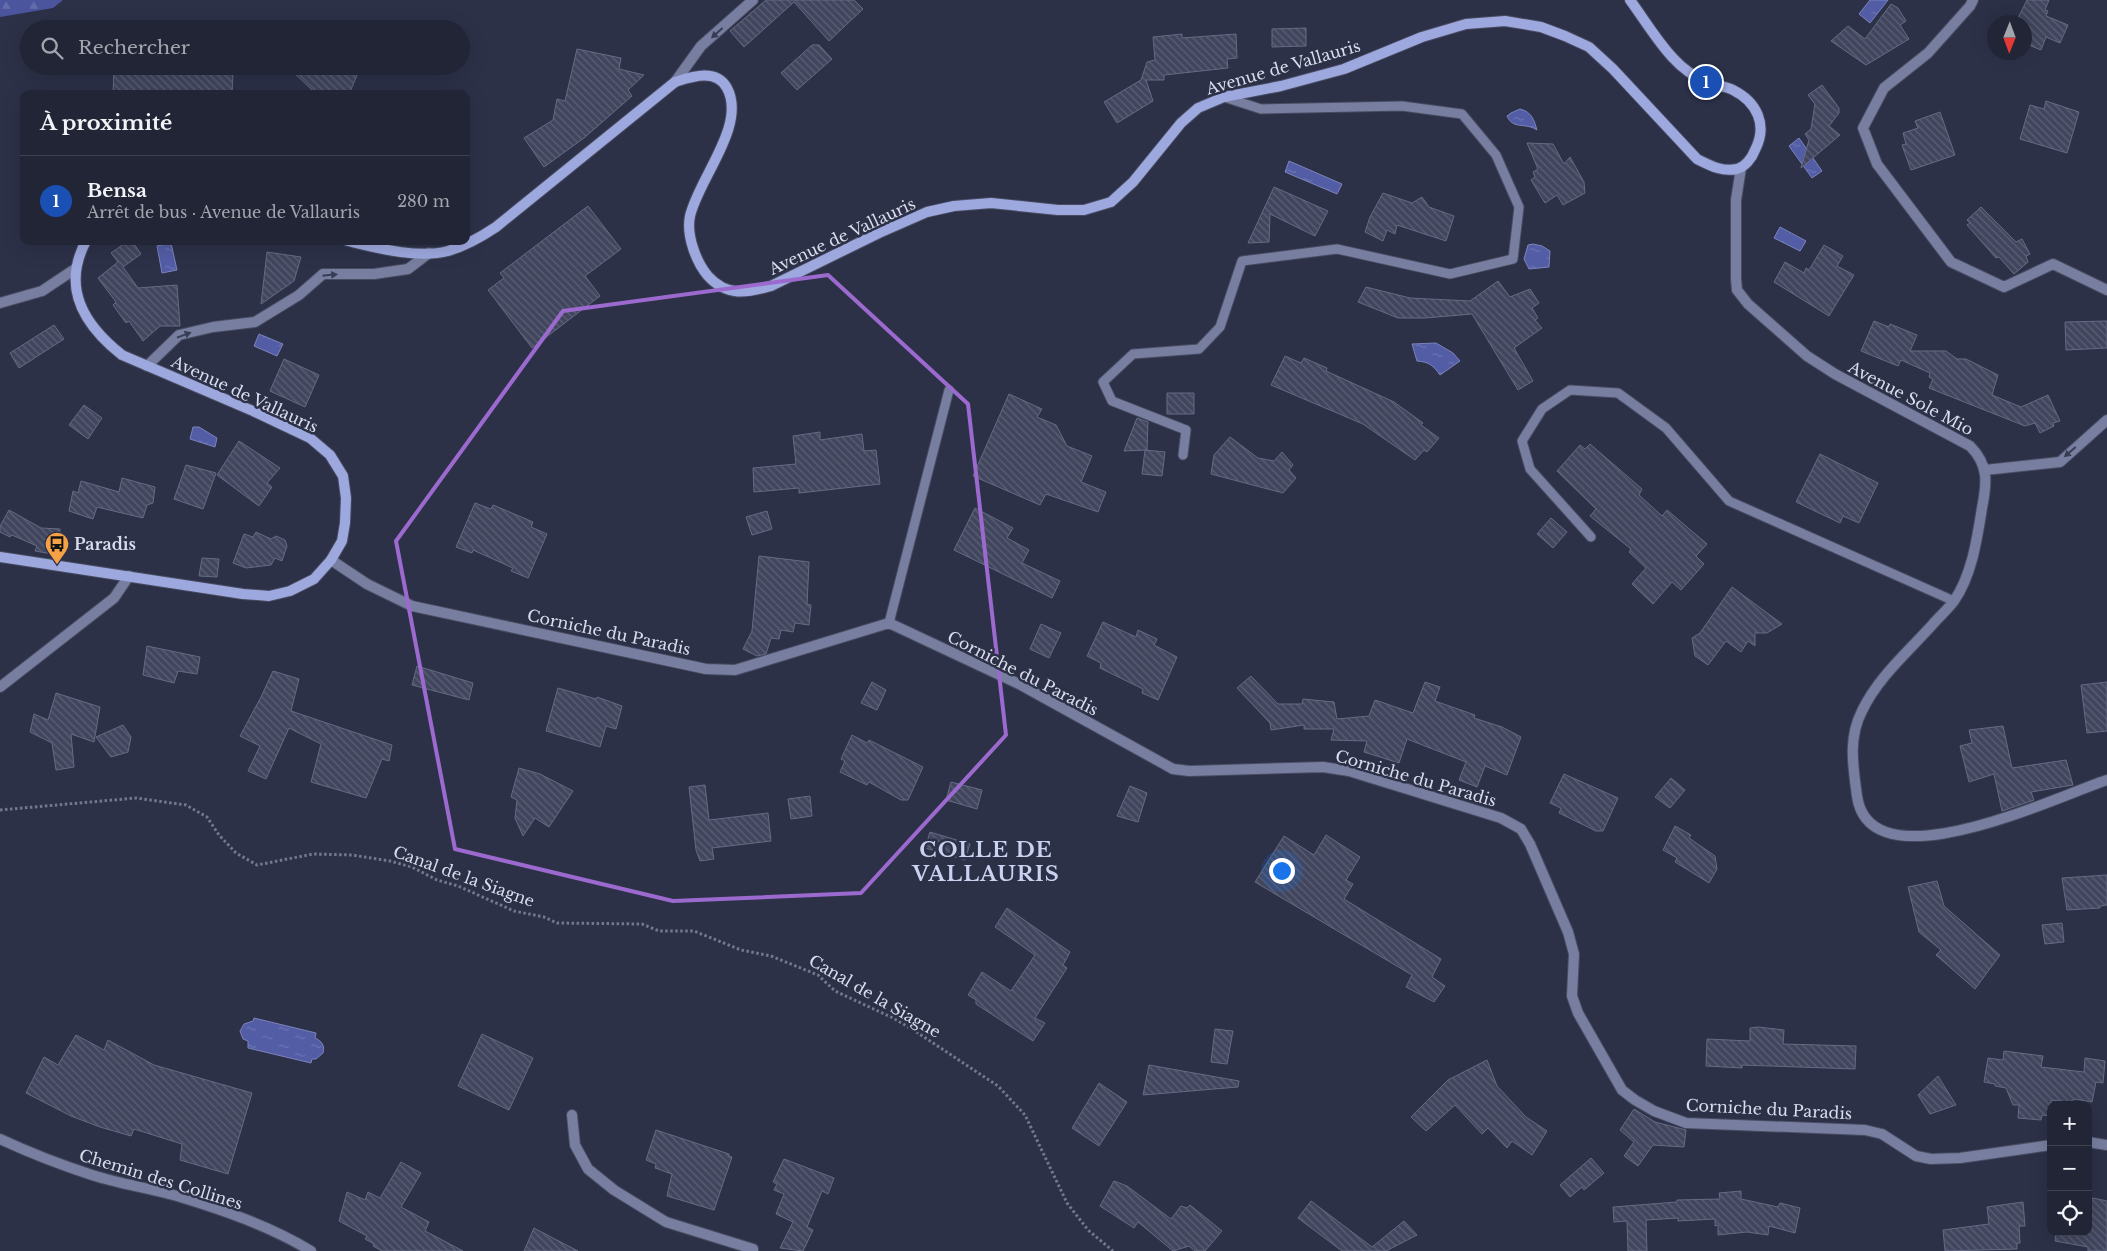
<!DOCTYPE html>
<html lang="fr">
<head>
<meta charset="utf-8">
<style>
  body { margin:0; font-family:"Libre Baskerville",serif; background:#2d3142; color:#f1f3f6 }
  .controls { position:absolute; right:15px; bottom:15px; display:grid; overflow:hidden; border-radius:10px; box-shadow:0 5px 20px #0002 }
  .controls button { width:45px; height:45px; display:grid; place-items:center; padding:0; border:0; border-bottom:1px solid #3e4251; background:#212536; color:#f1f3f6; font:25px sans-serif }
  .compass { position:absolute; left:1987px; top:15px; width:45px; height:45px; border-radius:50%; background:#212536; box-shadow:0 5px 20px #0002; rotate:181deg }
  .you { position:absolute; left:1281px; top:870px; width:18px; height:18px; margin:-12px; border:4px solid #fff; border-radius:50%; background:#1a73e8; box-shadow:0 0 0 8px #1a73e833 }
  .badge { display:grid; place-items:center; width:32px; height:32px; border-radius:50%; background:#f5a246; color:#fff; font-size:16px; font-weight:700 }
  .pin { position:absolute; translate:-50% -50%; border:2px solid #fff; box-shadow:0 1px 5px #0006 }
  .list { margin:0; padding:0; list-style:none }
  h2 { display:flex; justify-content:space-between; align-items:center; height:65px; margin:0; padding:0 20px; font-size:21px }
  h2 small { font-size:16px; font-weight:400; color:#a2a5ad }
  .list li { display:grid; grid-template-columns:32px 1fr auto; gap:15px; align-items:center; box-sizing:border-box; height:90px; padding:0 20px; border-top:1px solid #3e4251 }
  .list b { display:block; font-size:19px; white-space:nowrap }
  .list p { margin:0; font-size:16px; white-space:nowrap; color:#a2a5ad }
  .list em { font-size:16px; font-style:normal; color:#a2a5ad }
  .icon { flex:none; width:28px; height:28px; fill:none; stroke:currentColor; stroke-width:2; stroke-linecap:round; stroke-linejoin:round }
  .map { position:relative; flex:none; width:2107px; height:1251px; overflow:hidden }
  .search { position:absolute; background:#212536; box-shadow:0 5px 20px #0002; left:20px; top:20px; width:450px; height:55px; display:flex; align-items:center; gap:12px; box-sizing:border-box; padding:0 18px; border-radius:28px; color:#a2a5ad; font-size:19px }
  .panel { position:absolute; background:#212536; box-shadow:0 5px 20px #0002; left:20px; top:90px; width:450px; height:155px; border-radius:10px }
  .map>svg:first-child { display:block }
  .forest { fill:url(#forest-firs) }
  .water { fill:url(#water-ripples); stroke:#7b83bb }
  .building { fill:url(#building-back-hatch); stroke:#666b85 }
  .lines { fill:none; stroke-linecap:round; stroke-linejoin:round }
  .lane-casing { stroke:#484c62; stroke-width:11 }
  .street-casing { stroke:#484c62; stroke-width:12 }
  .secondary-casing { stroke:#484c62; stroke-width:12 }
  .path { stroke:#74788c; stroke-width:3; stroke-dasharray:2.5 2.5; stroke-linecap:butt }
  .lane { stroke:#777e9f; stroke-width:9 }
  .street { stroke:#777e9f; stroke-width:10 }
  .secondary { stroke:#9da8de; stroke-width:10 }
  .oneway { fill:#373d55 }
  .marked { fill:none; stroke:#9c6acf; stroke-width:4; stroke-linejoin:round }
  .labels { text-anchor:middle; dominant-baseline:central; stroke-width:5; stroke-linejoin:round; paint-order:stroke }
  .street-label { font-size:16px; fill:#d9dcec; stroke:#2c3148 }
  .poi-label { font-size:16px; font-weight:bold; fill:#d9dcec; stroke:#2c3148; text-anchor:start }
  .district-label { font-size:21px; font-weight:bold; letter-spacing:1px; fill:#cbd2f0; stroke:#2c3148 }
</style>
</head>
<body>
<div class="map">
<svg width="2107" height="1251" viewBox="0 0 2107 1251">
  <defs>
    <pattern id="forest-firs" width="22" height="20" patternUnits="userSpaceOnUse" patternTransform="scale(1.25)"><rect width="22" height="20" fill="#4b559d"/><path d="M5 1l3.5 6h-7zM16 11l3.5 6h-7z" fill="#646dab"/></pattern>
    <pattern id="water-ripples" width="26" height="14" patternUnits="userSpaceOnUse" patternTransform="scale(1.25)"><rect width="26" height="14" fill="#535da6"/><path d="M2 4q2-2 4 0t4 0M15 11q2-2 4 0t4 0" fill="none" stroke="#6b74b2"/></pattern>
    <pattern id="building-back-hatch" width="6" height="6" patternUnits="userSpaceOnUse" patternTransform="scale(1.25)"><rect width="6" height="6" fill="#41465e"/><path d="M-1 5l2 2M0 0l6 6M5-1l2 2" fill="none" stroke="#5c6075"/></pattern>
  </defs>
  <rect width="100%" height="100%" fill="#2c3148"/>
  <path class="forest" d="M0,0H63L53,8L0,17Z"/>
  <path class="water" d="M1870,0H1888L1870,23L1859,14Z
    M1520,109C1532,112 1534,120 1537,130C1525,122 1513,130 1507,116L1511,113Z
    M1799,138L1822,171L1812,178L1789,146Z
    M1289,161L1342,184L1337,194L1285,172Z
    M1780,227L1806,241L1800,251L1774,238Z
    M171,243L177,270L162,273L157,246Z
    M1533,244L1542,246L1550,251L1549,267L1529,269L1524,259L1528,245Z
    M259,334L283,344L277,356L254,346Z
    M1436,343L1453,353L1460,361L1440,375C1433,365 1429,362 1417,361L1412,344Z
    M193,427H199L217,438L215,447L190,439Z
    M254,1018L316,1033L315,1038C322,1041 325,1046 323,1053L316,1059H312L311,1063L248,1048V1041L243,1039L240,1031L244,1024L253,1021Z"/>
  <path class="building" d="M766,0H854L863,9L829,41L794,2L744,47L730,31Z
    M2027,0H2049L2045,10L2048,11L2046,16L2068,25L2060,43L2046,37L2041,50L2024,43V22H2016Z
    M1891,4L1898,8L1906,21L1900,25L1909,39L1866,65L1831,41L1848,26L1865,39Z
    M1306,28V46L1272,47V29Z
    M1182,34V38L1236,34L1237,58L1227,59L1228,68L1164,75V80H1146L1153,101L1117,123L1104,102L1141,80L1147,62L1155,60L1153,37Z
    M812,45H819L832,59L797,90L781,73Z
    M577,49L621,58L619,69L644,75L628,90L632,96L584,138L544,167L524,138L553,120L557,99L565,101Z
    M287,66H344L358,73L349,94H316Z
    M114,68L233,73L232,94H113Z
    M1822,85L1839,108V113L1829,126L1840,135L1801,168L1809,140L1805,134L1811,129L1815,104L1808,95Z
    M2046,101L2079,112L2067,153L2020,139L2030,105L2044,109Z
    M1940,112L1955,155L1911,170L1902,145L1906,144L1903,133L1918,128L1915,121Z
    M1527,143L1553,144L1564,164L1570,157L1584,182L1585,193L1563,205L1557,195L1545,203L1531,180L1535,177L1533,172L1538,169Z
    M1274,187L1328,211L1315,236L1270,214L1269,242L1248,243Z
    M1383,193L1412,203L1422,197L1429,207L1454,216L1446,241L1397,225L1395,234L1387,230L1383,241L1365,232L1370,217Z
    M588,206L621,249L585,276L600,296L532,348L488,290L504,278L500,273Z
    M1981,207L2016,242L2022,239L2030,254L2026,256L2028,262L2014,274L1999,257L1996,258L1967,225L1970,223L1967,220Z
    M128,241H132L141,254L123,267L138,288L177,285L180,326H160L143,341L129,321L126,323L113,305L116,302L98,278L118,262L111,253Z
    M1824,245L1843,256L1837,266L1854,275L1829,316L1774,282L1785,262L1804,273L1806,268L1809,270Z
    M267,252L301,257L294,281L261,304Z
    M1498,281L1510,297L1530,289L1539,303L1532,308L1538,318L1535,320L1542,328L1514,348L1533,381L1518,390L1472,314L1425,318H1398L1358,302L1366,287L1410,298L1470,301Z
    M1874,321L1889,327L1890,324L1917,335L1910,351H1946L1957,359H1966L1998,375L1992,395L2021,407L2048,395L2060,421L2053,423L2054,426L2040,433L2035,423L2025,426L1929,388L1933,379L1929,377L1930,373L1901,360L1898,366L1861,351Z
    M2107,321V348L2066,350L2065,322Z
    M54,325L64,339L19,368L10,353Z
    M1285,356L1301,363L1304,358L1327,368L1326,371L1394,402L1423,423L1421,425L1439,438L1427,452L1424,450L1415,460L1363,424L1271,385Z
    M284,359L319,375L305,407L270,391Z
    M1167,393H1194V414H1167Z
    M1009,394L1042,409L1037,417L1056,425L1067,446L1092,456L1081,482L1106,492L1098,512L1046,494L1040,505L973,476Z
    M84,405L102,418L88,439L69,425Z
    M1137,418L1148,422L1147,450L1124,451Z
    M820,432V440L862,434L864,451L876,450L880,484L799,493V488L754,492L753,468L796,464L793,436Z
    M1230,437L1258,458L1274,461L1282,452L1293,465L1289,470L1296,478L1283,493L1211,474L1214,455Z
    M239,441L280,468L267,483L272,487L259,506L217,475Z
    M1590,444L1642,489L1639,495L1662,516L1667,510L1707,544L1696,556L1704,564L1681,590L1672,582L1653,604L1632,584L1646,568L1629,552L1631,549L1590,516L1596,509L1557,471L1580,445L1585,449Z
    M1145,450L1165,452L1162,476L1142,474Z
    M1820,454L1878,483L1859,523L1843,516L1840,523L1796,502Z
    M186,465L216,473L203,509L174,499Z
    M122,478L155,487L153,503L147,505L143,518L97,507L93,519L69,511L73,491L78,493L81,481L119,492Z
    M475,503L491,509L493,505L533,522L531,527L547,534L528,578L511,571L513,568L473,550L472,553L456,547Z
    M975,508L1013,528L1007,538L1029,550L1022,563L1060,581L1052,598L954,550Z
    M9,510L41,528L60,529L59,555L35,551L37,546L12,535L10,537L0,532V526Z
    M767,511L772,529L752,535L746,517Z
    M1551,518L1567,532L1553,548L1537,534Z
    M256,532L271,539L276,536L285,540L287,546L282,561L275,558L271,565L246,568L233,563L244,534L253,537Z
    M759,556L809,562L807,604L811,605L809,625L795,623L793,632L781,630L779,639L771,638L766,654L757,656L743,649L752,631Z
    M202,558L219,559L217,577L199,576Z
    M1732,587L1782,624L1767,633H1755V646L1748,641L1741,652L1726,641L1708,665L1695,656L1692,638L1700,633Z
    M1103,622L1136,637L1138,630L1157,639L1154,645L1177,657L1158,700L1142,693L1143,689L1100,668L1101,663L1087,656Z
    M1041,624L1061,633L1049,658L1030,649Z
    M147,646L200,657L197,674L178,671L174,683L143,675Z
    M417,666L473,683L469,700L412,685Z
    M273,671L299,679L291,711L392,745L389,761L382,759L366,798L311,782L321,744L289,728L266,779L248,771L260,746L240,736L261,697Z
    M1251,676L1278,704H1302L1303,699L1334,702L1337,719L1369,716L1375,700L1413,713L1425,682L1440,687L1435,701L1475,715L1474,718L1502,727L1521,737L1507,775L1485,766L1477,787L1459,780L1466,762L1407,739L1399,763L1364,752L1367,741L1331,740L1334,729H1304V725L1271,730L1270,723L1237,688Z
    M872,682L886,690L877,710L861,703Z
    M2107,682V731L2087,733L2081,685Z
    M558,688L596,699L597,697L622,706L616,729L606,726L600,747L546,731Z
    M56,693L100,707L94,742L71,734L74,767L56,770L52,743L30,732L34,714L48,720Z
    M123,725L131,737L128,752L111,757L96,737Z
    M2003,726L2012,768L2066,760L2073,785L2031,792L2034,800L2002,811L1994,774L1969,782L1960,746L1972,743L1969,730Z
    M852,735L867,743L869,740L923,767L908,800H901L869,782L867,785L840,772L845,761L841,759Z
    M519,768L540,774L573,791L549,827L535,818L523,836L515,818L517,800L511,797Z
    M1564,774L1618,798L1603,831H1596L1559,813L1561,808L1550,803Z
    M1671,778L1685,790L1670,808L1655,797Z
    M951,782L982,790L977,809L946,800Z
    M705,785L709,820L768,813L771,841L712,848L714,859L700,861L696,850L689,787Z
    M1130,786L1147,793L1138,822L1117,816Z
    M810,796L812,816L791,819L788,799Z
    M1675,826L1691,835L1689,838L1715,856L1717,869L1709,883L1675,862L1677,858L1663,850Z
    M930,832L970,844L965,860L925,848Z
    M1326,835L1360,857L1346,880L1353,884L1344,899L1441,959L1432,977L1445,986L1434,1002L1406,987L1412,975L1255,882L1284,836L1314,855Z
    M2107,875V905L2100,906V908L2067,910L2062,878Z
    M1937,881L1944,906L2000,955L1975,989L1936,955L1941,950L1919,932L1908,887Z
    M1007,908L1070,952L1063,965L1067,968L1035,1018L1045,1023L1033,1041L976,1004V1000L968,995L982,972L1011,991L1035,955L995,927Z
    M2062,923L2064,942L2045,944L2042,925Z
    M1758,1027L1784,1030L1783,1044L1856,1046L1855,1069L1742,1065V1068L1706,1066L1707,1039L1750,1041V1028Z
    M1215,1029L1233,1031L1227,1064L1211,1062Z
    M482,1034L533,1058L509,1110L458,1086Z
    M76,1035L104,1050L108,1040L154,1065L252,1093L228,1174L180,1160L182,1144L134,1129L131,1136L100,1127L71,1116L26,1093L44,1057L58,1065Z
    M2004,1051L2043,1056L2041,1067L2084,1072L2085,1058L2105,1061L2103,1083L2096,1082L2092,1102L2075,1099L2069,1102L2051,1100V1116L2042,1115L2041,1120L2018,1118L2019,1105H2013L2006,1088L1995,1086V1084L1984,1082L1988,1058L2003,1060Z
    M1487,1060L1497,1086L1526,1117L1547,1131L1532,1155L1512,1141L1507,1148L1488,1128L1482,1134L1455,1105L1426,1131L1411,1117L1448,1080Z
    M1149,1065L1239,1081L1238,1087L1143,1095Z
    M1938,1076L1956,1105L1930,1114L1918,1095Z
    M1099,1083L1127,1102L1099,1146L1072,1128Z
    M1634,1109L1655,1122L1686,1130L1684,1147L1653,1145L1638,1166L1624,1156L1634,1142L1620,1130Z
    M656,1130L729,1154V1156L732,1157L714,1210L667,1196L672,1174L655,1168L656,1164L646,1160Z
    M1591,1158L1604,1173L1584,1190L1582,1187L1570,1197L1560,1185Z
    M784,1159L834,1178L828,1194L822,1191L807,1227L813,1230L803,1251L780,1248L793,1222L776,1214L784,1194L774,1190L777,1184L773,1182Z
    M401,1162L421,1173L401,1207L429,1222L425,1231L463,1251H382L373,1246L374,1244L365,1239L367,1236L339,1221L347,1192L365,1200L368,1192L380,1198Z
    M1114,1181L1127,1186L1171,1219L1181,1206L1187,1208L1190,1205L1222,1231L1205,1251H1195L1189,1246L1173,1251L1138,1222L1134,1228L1100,1206Z
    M1741,1191V1199L1778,1207L1780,1203L1800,1208L1795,1233L1769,1226L1768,1235L1747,1232L1718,1235V1225L1715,1226V1219L1678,1221V1218L1646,1220L1647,1251H1628L1627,1221L1614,1222L1613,1207L1677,1202V1200L1720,1199L1719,1193Z
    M2088,1197L2107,1201V1251H2088V1247L2055,1241L2056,1232H2088Z
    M1311,1201L1372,1247L1404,1221L1417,1235L1386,1251H1342L1298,1218Z
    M2023,1202L2025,1226H2019L2020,1243H2017V1249L1945,1251L1943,1230L1989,1224L1987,1207Z
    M534,1228L549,1236L578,1251H524Z"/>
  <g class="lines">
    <defs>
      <path id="lane" d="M1183,455L1186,430L1112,401L1103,382L1133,354L1199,349L1220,327L1242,261L1337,249L1450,274L1513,259L1519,207L1496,155L1462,114L1402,106L1261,109L1224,97
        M1591,537L1530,469L1522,441L1542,409L1570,390L1618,393L1666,428L1729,501L1954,601
        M889,623L949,390"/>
      <path id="street" d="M1973,0L1970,6L1928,53L1884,88L1863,128L1877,164L1951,262L2004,287L2053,264L2107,290
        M675,82L701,46L753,0
        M1741,168L1736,200V279L1737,290L1748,304L1807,356L1835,374L1970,446C1989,465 1987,483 1982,508C1977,539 1972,575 1954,601C1948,609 1940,616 1933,624C1909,651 1878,677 1862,711C1848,738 1853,766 1857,796C1870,888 2060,795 2107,780
        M0,303L42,291L75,269
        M147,366L179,335L213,327L255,322L299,295L323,274H374L408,269L429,253
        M1985,470L2060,462L2107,420
        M331,560L367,584L412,606L706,669L735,670L889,623L1021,685L1173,769L1189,771L1323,767L1349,771L1501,818L1521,829L1530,844L1568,932L1574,954L1572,996L1578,1013L1622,1090L1635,1100L1654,1111L1686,1123L1865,1130L1882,1134L1916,1156L1931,1159L1960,1158L2051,1145
        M0,687L114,598L129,576
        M572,1115L575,1145L588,1169L614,1190L666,1222L753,1249V1251
        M0,1139C30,1153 61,1165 92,1175C120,1184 149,1188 177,1196C223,1210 270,1226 311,1251
        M2088,1142L2107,1145"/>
      <path id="secondary" d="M348,241C377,248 418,259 448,251C465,246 481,237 496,227L675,82C691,77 716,68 727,88C747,125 699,178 690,216C686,235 696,262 708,276C727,297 747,293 771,286L879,233L927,212L954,206L991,203L1058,210H1084L1111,202L1133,182L1181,123L1198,108L1224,97L1281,86L1344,69L1422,37L1466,24L1505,21L1541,27L1565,36L1589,47L1613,69L1697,159C1711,166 1722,172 1737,169C1745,167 1752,158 1755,150C1768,125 1757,102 1733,90C1725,86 1716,86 1707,82C1695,77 1682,68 1673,58C1657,41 1644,19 1630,0
        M0,557L243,594L269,596L290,591L314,579L331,560L342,541L345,523L346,498L343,476L330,455L310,438L253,411L122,355C84,325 61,288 86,241"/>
    </defs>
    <use href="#lane" class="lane-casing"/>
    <use href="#street" class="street-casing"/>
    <use href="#secondary" class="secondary-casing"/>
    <path class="path" d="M0,810L136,798L186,805L207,817L219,835L236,853L257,865L313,854L352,855L390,861L412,867L437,880L458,886L514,911L544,917L557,923L642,924L659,931H694L741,950L771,956L818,975L835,991L893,1018L915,1031L998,1086L1025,1115L1067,1203L1088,1230L1113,1251"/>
    <use href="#lane" class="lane"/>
    <use href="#street" class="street"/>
    <use href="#secondary" class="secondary"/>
  </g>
  <defs><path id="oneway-solid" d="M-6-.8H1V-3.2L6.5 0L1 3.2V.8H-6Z" transform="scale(1.25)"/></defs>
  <g class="oneway">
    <use href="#oneway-solid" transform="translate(717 33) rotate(138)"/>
    <use href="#oneway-solid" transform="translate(330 275) rotate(-6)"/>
    <use href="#oneway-solid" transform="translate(184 335) rotate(-20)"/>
    <use href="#oneway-solid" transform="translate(2070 452) rotate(139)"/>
  </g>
  <path class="marked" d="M828,275L968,404L1006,735L861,893L673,901L455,849L396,541L563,311Z"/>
  <defs>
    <symbol id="bus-pin" viewBox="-11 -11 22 30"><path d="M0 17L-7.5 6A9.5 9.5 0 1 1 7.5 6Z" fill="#f5a246" stroke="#2c3148"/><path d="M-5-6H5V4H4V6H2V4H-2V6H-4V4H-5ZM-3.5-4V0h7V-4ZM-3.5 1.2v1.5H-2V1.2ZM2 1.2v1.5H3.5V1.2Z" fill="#111"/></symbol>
  </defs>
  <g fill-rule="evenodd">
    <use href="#bus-pin" x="43" y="530" width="28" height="38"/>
  </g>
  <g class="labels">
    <g class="street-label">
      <text transform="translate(1283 67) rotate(-16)">Avenue de Vallauris</text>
      <text transform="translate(842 236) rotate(-25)">Avenue de Vallauris</text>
      <text transform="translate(245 394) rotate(25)">Avenue de Vallauris</text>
      <text transform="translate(1911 398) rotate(28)">Avenue Sole Mio</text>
      <text transform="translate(609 632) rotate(12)">Corniche du Paradis</text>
      <text transform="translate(1023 673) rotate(27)">Corniche du Paradis</text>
      <text transform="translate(1416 778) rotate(16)">Corniche du Paradis</text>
      <text transform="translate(464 876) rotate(20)">Canal de la Siagne</text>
      <text transform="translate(875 996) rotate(30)">Canal de la Siagne</text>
      <text transform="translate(1769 1109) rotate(3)">Corniche du Paradis</text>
      <text transform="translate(161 1179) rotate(17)">Chemin des Collines</text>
    </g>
    <g class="poi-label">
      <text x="74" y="544">Paradis</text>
    </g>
    <g class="district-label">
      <text x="986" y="850">COLLE DE<tspan x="986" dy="24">VALLAURIS</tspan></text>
    </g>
  </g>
</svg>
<div class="controls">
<button>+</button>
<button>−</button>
<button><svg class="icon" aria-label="locate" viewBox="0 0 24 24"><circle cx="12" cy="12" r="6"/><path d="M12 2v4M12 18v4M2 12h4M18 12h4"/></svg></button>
</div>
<svg class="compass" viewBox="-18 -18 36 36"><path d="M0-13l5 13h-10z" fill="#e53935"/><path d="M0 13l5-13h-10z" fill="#a2a5ad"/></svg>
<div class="you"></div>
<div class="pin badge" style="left:1706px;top:82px;background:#1a4fb4">1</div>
<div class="search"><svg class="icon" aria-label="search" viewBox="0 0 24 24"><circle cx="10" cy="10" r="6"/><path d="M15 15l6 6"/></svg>Rechercher</div>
<section class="panel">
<h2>À proximité<small></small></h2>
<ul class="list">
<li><span class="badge" style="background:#1a4fb4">1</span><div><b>Bensa</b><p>Arrêt de bus · Avenue de Vallauris</p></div><em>280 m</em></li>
</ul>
</section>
</div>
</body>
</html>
